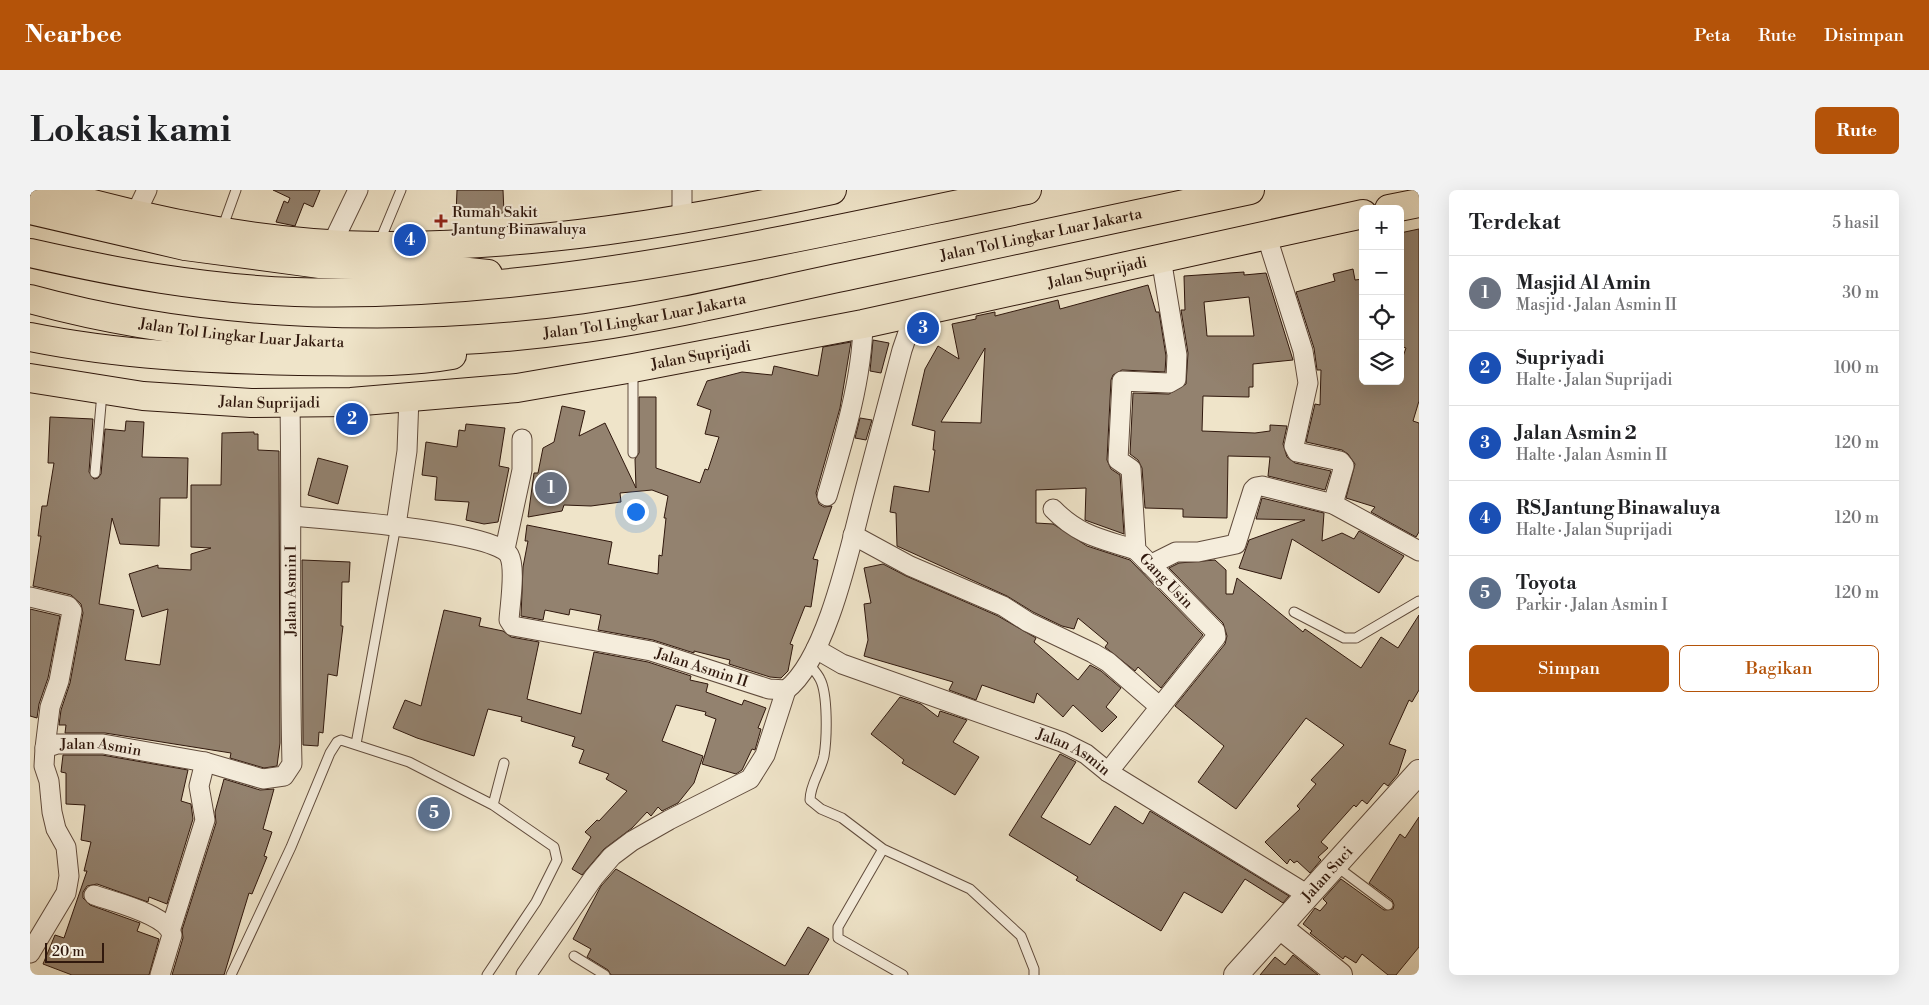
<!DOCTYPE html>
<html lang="id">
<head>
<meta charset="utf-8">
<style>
  body { margin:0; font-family:"Libre Bodoni",serif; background:#f2f2f2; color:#202124 }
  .controls { position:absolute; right:15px; top:15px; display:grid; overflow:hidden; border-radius:8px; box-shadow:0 5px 20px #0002 }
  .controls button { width:45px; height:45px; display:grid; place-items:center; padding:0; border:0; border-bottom:1px solid #e0e0e0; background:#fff; color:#202124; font:25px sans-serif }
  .scale { position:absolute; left:15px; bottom:12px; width:59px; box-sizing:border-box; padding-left:5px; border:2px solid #30180d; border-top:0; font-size:14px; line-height:18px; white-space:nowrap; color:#30180d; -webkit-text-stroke:4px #f5eddc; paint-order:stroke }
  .you { position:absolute; left:605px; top:321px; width:18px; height:18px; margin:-12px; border:4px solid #fff; border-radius:50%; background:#1a73e8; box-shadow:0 0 0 8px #1a73e833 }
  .badge { display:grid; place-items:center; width:32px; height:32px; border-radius:50%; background:#b45309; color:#fff; font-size:16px; font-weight:700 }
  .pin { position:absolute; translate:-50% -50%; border:2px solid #fff; box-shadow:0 1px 5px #0006 }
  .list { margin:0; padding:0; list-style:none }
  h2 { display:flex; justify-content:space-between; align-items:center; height:65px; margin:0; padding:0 20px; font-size:21px }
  h2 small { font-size:16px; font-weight:400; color:#757577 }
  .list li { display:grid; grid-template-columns:32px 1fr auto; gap:15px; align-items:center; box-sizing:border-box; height:75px; padding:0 20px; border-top:1px solid #e0e0e0 }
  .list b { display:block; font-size:19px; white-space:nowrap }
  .list p { margin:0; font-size:16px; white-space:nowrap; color:#757577 }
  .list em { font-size:16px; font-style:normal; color:#757577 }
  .actions { display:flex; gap:10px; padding:15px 20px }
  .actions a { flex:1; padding:11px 0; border:1px solid #b45309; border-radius:8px; text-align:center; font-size:18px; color:#b45309 }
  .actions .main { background:#b45309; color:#fff }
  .icon { flex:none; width:28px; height:28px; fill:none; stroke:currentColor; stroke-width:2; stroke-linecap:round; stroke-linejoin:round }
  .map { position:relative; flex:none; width:1389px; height:785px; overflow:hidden; border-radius:8px }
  header { display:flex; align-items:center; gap:30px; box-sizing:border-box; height:70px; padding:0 25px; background:#b45309; color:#fff }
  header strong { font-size:24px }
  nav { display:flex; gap:28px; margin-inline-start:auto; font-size:18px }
  .intro { display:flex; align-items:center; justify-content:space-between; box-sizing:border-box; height:120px; padding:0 30px }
  h1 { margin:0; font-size:35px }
  .button { padding:12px 22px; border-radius:8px; background:#b45309; color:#fff; font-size:18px; font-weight:700 }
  main { display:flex; gap:30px; padding:0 30px }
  aside { flex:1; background:#fff; border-radius:8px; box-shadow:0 5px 20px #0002 }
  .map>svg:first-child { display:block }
  .building { fill:#93826f; stroke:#30180d; fill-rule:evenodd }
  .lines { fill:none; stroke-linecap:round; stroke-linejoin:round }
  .service-casing { stroke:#604b3c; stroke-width:11 }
  .minor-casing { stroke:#604b3c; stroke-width:21 }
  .tertiary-casing { stroke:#604b3c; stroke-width:26 }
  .primary-casing { stroke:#30180d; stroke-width:30 }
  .motorway-casing { stroke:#30180d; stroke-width:30 }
  .service { stroke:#f5eddc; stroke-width:9 }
  .minor { stroke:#f5eddc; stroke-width:19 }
  .tertiary { stroke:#f5eddc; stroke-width:24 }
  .primary { stroke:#efe4c9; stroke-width:28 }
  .motorway { stroke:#efe4c9; stroke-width:28 }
  .poi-dot { fill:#8f2418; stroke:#f5eddc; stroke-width:2 }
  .labels { text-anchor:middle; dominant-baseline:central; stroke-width:4; stroke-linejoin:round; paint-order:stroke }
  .poi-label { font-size:15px; fill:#30180d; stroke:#f5eddc; text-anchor:start }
  .street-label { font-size:15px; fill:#30180d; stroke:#f5eddc }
</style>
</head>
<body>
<header>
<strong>Nearbee</strong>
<nav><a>Peta</a><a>Rute</a><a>Disimpan</a></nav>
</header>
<div class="intro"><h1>Lokasi kami</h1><a class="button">Rute</a></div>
<main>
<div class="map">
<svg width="1389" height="785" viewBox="0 0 1389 785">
  <rect width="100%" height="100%" fill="#efe4c9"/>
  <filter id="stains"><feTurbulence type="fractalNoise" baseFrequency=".004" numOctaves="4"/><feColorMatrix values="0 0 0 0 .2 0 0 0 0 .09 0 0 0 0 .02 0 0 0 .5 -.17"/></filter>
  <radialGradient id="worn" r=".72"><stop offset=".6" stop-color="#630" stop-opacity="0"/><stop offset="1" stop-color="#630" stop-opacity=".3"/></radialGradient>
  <path class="building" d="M243,0H290L283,17L274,13L265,36L246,32L254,11L258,13L260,8Z
    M427,0H473L474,23L426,25Z
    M1389,39V211L1383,231L1389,233V342L1386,347L1341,322L1345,317L1316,308L1325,274L1318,264L1312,260L1276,252L1285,214L1290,215L1291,180H1287L1284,158L1266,102L1305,91L1303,84L1323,79L1325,90L1333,89V191H1370V175L1376,158L1370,156V109L1373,101L1370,90V43Z
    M1214,82V85L1236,83L1263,170L1223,174V197H1219V207L1173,206L1172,241L1225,243L1240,241V235L1257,236L1253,254L1257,267L1265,273L1301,281L1295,300L1238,286L1240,267L1198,266L1197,328L1153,327V319L1115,318L1112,278L1108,270L1100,264L1103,203L1139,204L1156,194L1158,163L1151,120H1155L1154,86ZM1219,107L1224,146H1177L1174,112Z
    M1118,95L1126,122H1129L1136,166L1135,182L1092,180L1083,185L1081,190L1077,270L1081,279L1090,285L1094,344L1055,330L1056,298L1006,300V333L1023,334L1057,356L1100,370L1173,445L1131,498L1108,477L1105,481L1075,457L1078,453L1048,428L1044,439L1032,436L1003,422L977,406L867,356L866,323L860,322L864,296L899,302L905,260H903L905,241L882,235L895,179L908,156L929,169L922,134L946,129V126L965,122V126L1028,110L1030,119ZM955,158L951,233L911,232L934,194Z
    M843,150L859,153L851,183L840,181Z
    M821,152L810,218L786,303L789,314L794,317L802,316L783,369L788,370L781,417L775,416L760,454L763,455L758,481L751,488L740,487L699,474L700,470L664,461V463L623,450L568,440L571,425L540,419L539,425L515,420L513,430L491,426L493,377L498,351H495L497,335L582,352L578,374L628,384L629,365L632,366L636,328H634L638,306L622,300L590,303L591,312L561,316L534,315L532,321L498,327L504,283H508L513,258L524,252L532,216L555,221L549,246L575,233L606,298L605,269L609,263V207H626V278L670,293L675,279L678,280L689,247L675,244L681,220L667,215L677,191L712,182L742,185L744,176L788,186L793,157Z
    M20,227L63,229L59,282L64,289L68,288L71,284L75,239L95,241L96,231L114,232L112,267L158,268L157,308H130L129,356L90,354L82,328L69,414L104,420L95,470L130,475L138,419L112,427L99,384L128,375V378L161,380V364L181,358L161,357V295H191L192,243L224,242V244H228V260L249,261L250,553L247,576L234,578L200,568L201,563L75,543H35L36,535H29L31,520L40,493L53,423L51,414L41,405L3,396L11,346H8L12,316H17L24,273H18Z
    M830,228L842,230L836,250L825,248Z
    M436,234L475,238L469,276L479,278L468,332L454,334L436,330L439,312L405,310L407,287L392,285L396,252L427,257L429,240L435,241Z
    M288,268L318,276L308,314L278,305Z
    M1232,308L1294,323L1292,351L1312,343L1324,349L1329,341L1374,366L1349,403L1262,349L1251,389L1209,378L1219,350L1275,330L1226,329Z
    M272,370L320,372L319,392H312L311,436H313L307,486L298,484L293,543L289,542L288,556L273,555Z
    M1185,370L1196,380V404H1203L1207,388L1273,442L1275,439L1331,478L1351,447L1368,458L1389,425V500L1382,512L1379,510L1359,554L1376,560L1368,584L1358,596L1354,593L1337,614L1332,610L1326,617L1324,615L1291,652L1298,658L1288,667L1291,670L1280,683L1267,671L1264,673L1260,669L1257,674L1235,652L1270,619L1267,616L1286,594L1281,590L1314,555L1276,528L1206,619L1168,592L1194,556L1145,516L1195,454L1197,446L1193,433L1139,378L1149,373Z
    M853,374L876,386L968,426L1006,448L1004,452L1048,490L1060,475L1071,481L1091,498L1076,517L1087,527L1072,542L1043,515L1033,527L1007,503L1004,513L952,495L946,510L919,500L923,492L834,466L838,450L834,414L841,413L834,378Z
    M0,419L30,426L18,488L9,514L7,528L0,526Z
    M414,420L451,428L449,436L473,441L481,447L509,452L497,509L551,524L564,462L618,472L661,486L660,490L678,494L676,502L712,515L714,510L736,518L728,538L731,539L725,560L722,559L712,580L706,584L672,574L686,529L675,525L676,522L646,515L632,551L673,566L664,593L648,613L632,621L628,617L621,626L617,622L602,638L574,659L552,685L542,679L561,647L555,642L567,630L569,631L597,601L576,589L579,584L549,573L554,560L542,556L545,547L491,531L492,527L458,519L444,566L387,548L363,538L375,510L391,516Z
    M870,507L891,514L908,527L910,521L937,530L923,552L949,567L925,605L872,573L874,570L841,544Z
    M1030,564L1046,572L1011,627L1060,655L1085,616L1113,634L1120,621L1259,706L1253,713L1215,689L1192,723L1154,702L1131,741L1046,690L1048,687L979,645Z
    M33,565H72L158,580L151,611L161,614L163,629L137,714L119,707L118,712L67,694L57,696L53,702V708L60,715L110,733L107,741L129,749L119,785H42L13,774L25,745L34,748L57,681H54L61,652L51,650L55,615L36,614V583L31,582Z
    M194,589L230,600L244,599L233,639L242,642L234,666L237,667L222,704L219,703L194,785H142L153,748L152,740L186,633L185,622Z
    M1389,627V757L1366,785H1358L1332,764L1326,773L1315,766L1313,769L1280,743L1282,741L1273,734L1285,718L1290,721L1297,713L1293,709L1311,689L1354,720L1363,719L1364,715L1362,710L1339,693L1370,644L1375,648Z
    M586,679L755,776L778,737L799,749L778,785H581L578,780L557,767L561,759L543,749L571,696Z
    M1263,765L1288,785H1230L1245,767L1255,775Z"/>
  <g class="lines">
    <defs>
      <path id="service" d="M192,39L206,0
        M349,53L371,0
        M603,181V263
        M65,283L72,203
        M1264,422L1314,448H1326L1389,411
        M778,473C782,478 787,483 790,489C798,504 797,548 794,566C791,581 780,594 780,610L791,619L812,628L853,659L940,699L991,746L1004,779V785
        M326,554L366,335
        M463,615L474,573
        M853,659L808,737V748L873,785
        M1306,676L1358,715
        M544,766L575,785
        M201,785L261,657L300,563L307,552L311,550L379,572L463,615L524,657L527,670L506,712L457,785"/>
      <g id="minor">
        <path d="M652,0V28"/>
        <path d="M105,25L117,0"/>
        <path d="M1236,44L1273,161L1278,193L1264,256L1267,262L1310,271L1314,276L1303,314"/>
        <path d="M302,54L328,0"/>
        <path d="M797,306C813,252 832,190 833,134"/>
        <path d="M1023,319C1049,346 1072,349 1106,360"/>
        <path id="s1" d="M262,326C296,329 465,341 479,365C486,378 480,414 479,430L483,436L621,461L739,499L756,500C798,468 821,352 835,300C847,253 860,207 872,160L885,122"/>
        <path d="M366,335L377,261L379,207"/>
        <path d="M823,345L880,376L973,416L998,432L1063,463L1078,472L1130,517"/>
        <path d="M475,359L492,280V249"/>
        <path d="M1120,375L1146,362H1168L1206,354L1223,300L1226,297L1232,296L1303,314L1389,361"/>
        <path d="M0,407L38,416L42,421L29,491L20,517L15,558"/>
        <path id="s2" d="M786,459L812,474L1032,552L1056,564L1078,582L1278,705"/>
        <path d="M1078,582L1186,447L1185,441L1106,360L1101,279L1088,270L1092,191L1139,193L1146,189L1147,165L1131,68"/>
        <path d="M64,705C83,712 137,724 142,745L130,785"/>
        <path d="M141,738L175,630L169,596L175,572"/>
        <path id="s3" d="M0,763L36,703L39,686L36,657L26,639L22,622L19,591L14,576L15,558L27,554H73L175,572L233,589L254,586L262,574C259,454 262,334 260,214"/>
        <path d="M496,785L564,687L582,666L602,651L639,630L720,589L735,565L756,500"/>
      </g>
      <g id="tertiary">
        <path d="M1250,737L1310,785"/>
        <path id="s4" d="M1206,785L1389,582"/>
      </g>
      <g id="primary">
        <path d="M13,0C121,32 235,55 349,56C501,57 654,32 802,0"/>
        <path d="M1359,19L1389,13"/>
        <path id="s5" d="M0,188L113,206L221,213L321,212L487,198L603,178L833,134L1333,24"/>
      </g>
      <g id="motorway">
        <path d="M0,20L155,56L290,74L391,77L458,84"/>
        <path d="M0,63C88,83 175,99 265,102C513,109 756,49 997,0"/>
        <path id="s6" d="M0,109C175,157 377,163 556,138C648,125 739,102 831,83C960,55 1090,28 1220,0"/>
        <path d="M0,147C88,165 180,169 269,171C320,171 371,174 422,165"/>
      </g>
    </defs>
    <use href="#service" class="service-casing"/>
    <use href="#minor" class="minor-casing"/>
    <use href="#tertiary" class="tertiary-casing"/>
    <use href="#primary" class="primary-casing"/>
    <use href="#motorway" class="motorway-casing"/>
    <use href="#service" class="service"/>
    <use href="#minor" class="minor"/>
    <use href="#tertiary" class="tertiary"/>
    <use href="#primary" class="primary"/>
    <use href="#motorway" class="motorway"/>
  </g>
  <path class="poi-dot" d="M408.5 23.5h5v5h5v5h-5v5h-5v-5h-5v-5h5z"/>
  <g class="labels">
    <g class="poi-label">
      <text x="422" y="22">Rumah Sakit<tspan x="422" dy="17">Jantung Binawaluya</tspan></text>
    </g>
    <g class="street-label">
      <text stroke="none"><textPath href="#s6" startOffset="1025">Jalan Tol Lingkar Luar Jakarta</textPath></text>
      <text stroke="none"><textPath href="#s5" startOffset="1081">Jalan Suprijadi</textPath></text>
      <text stroke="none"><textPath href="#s6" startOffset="620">Jalan Tol Lingkar Luar Jakarta</textPath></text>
      <text stroke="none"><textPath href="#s6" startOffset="215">Jalan Tol Lingkar Luar Jakarta</textPath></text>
      <text stroke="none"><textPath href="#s5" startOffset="676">Jalan Suprijadi</textPath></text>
      <text stroke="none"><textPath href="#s5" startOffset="241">Jalan Suprijadi</textPath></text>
      <text transform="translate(1136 391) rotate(46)">Gang Usin</text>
      <text stroke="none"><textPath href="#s3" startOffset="651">Jalan Asmin I</textPath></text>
      <text stroke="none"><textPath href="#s1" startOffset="489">Jalan Asmin II</textPath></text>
      <text stroke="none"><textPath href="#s3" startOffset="276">Jalan Asmin</textPath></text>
      <text stroke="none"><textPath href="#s2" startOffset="278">Jalan Asmin</textPath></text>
      <text stroke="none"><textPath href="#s4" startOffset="136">Jalan Suci</textPath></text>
    </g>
  </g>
  <rect width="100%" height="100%" filter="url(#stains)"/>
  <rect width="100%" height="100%" fill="url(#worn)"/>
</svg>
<div class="controls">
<button>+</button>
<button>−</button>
<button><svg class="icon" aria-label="locate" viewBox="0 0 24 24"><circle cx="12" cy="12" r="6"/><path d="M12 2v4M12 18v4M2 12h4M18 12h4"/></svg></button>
<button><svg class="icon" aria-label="layers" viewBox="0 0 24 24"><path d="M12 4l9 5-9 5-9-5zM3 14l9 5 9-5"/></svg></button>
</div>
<div class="scale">20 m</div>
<div class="you"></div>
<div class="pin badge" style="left:521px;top:298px;background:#6b7280">1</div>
<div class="pin badge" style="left:322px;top:229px;background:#1a4fb4">2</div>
<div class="pin badge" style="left:893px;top:138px;background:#1a4fb4">3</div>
<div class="pin badge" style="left:380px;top:50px;background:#1a4fb4">4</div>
<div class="pin badge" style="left:404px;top:623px;background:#5c6f8a">5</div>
</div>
<aside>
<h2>Terdekat<small>5 hasil</small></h2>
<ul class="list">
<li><span class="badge" style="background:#6b7280">1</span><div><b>Masjid Al Amin</b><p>Masjid · Jalan Asmin II</p></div><em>30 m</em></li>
<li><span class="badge" style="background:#1a4fb4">2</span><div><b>Supriyadi</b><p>Halte · Jalan Suprijadi</p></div><em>100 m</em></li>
<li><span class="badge" style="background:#1a4fb4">3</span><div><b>Jalan Asmin 2</b><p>Halte · Jalan Asmin II</p></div><em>120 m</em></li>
<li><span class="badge" style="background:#1a4fb4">4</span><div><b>RS Jantung Binawaluya</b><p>Halte · Jalan Suprijadi</p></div><em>120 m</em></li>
<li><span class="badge" style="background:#5c6f8a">5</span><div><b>Toyota</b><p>Parkir · Jalan Asmin I</p></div><em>120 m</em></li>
</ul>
<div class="actions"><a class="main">Simpan</a><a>Bagikan</a></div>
</aside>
</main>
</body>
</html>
